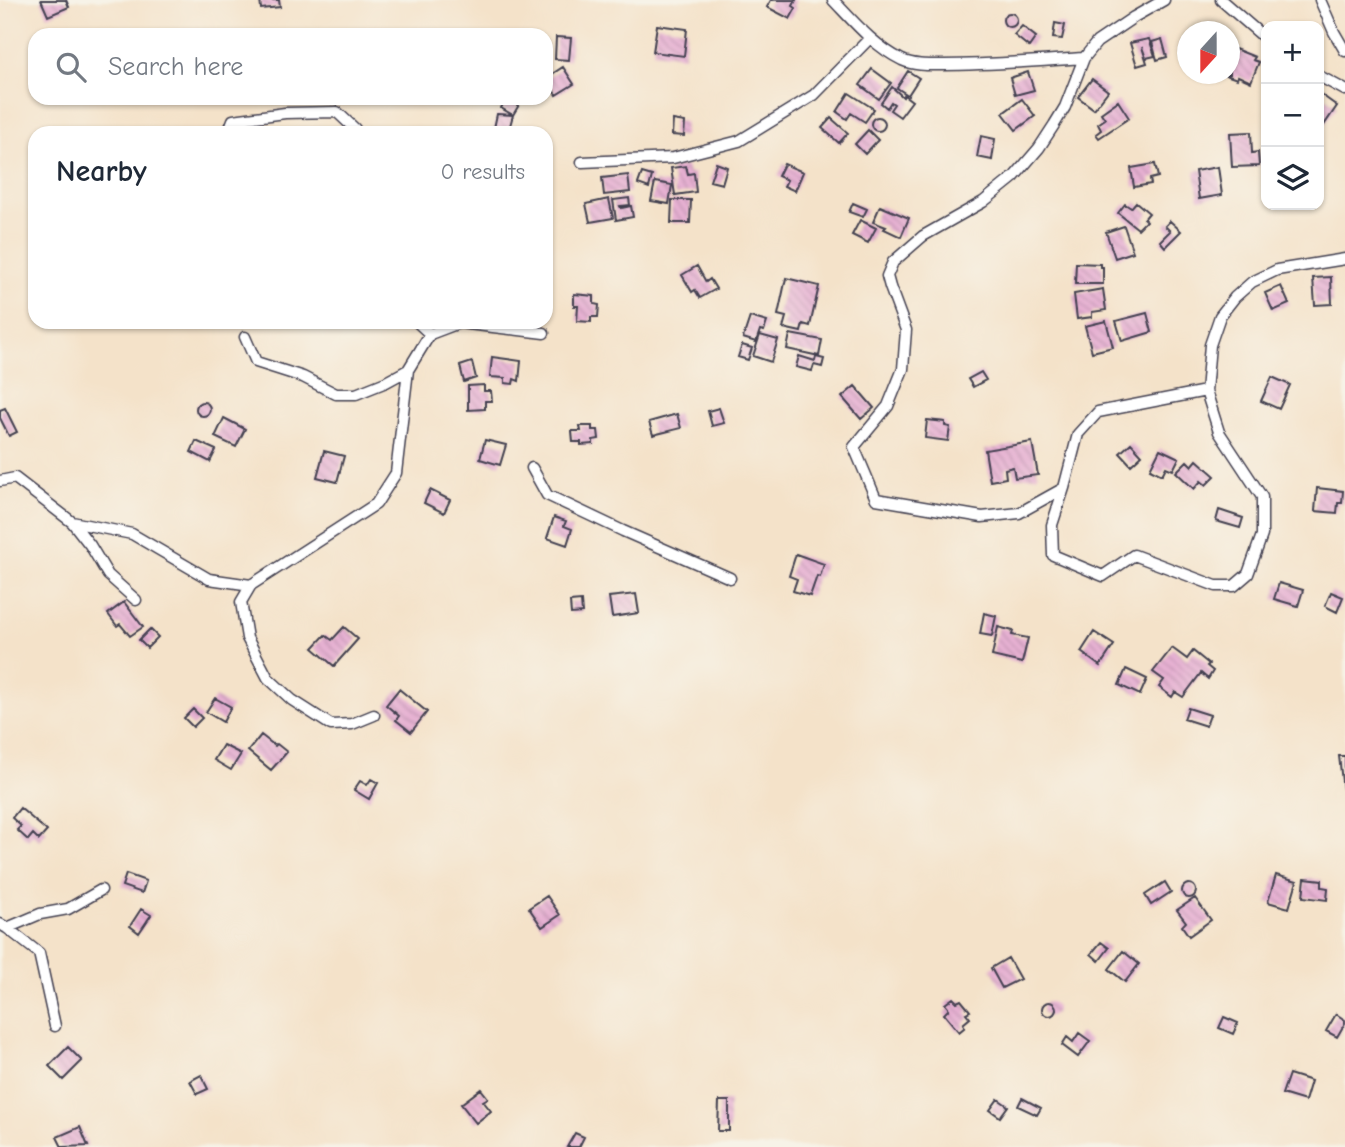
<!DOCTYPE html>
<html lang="en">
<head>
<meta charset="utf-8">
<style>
  body { margin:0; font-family:"Comic Neue",sans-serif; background:#f6f6f7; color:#1f2937 }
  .controls { position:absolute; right:21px; top:21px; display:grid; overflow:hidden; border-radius:14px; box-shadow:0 2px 5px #0004 }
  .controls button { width:63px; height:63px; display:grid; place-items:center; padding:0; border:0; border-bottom:2px solid #e0e1e3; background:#fff; color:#1f2937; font:35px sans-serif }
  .compass { position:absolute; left:1177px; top:21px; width:63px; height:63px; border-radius:50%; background:#fff; box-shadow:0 2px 5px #0004; rotate:201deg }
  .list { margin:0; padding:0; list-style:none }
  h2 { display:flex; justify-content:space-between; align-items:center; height:91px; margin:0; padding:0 28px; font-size:30px }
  h2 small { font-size:23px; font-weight:400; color:#747a83 }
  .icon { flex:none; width:38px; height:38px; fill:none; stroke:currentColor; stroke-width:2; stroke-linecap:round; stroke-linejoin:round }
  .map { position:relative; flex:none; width:1345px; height:1147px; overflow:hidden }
  .search { position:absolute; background:#fff; box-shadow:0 2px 5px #0004; left:28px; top:28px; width:525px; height:77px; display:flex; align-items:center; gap:18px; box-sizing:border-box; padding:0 24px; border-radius:21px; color:#747a83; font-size:26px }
  .panel { position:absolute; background:#fff; box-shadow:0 2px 5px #0004; left:28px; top:126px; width:525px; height:203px; border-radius:21px }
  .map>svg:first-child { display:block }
  .building { fill:url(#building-back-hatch) }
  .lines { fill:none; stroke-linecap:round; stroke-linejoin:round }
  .street-casing { stroke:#423f50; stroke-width:13 }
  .street { stroke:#fff; stroke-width:10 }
</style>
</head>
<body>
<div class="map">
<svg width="1345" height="1147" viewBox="0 0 1345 1147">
  <defs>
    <pattern id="building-back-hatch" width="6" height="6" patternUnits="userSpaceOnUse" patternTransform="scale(1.75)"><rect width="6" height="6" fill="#e6b0d2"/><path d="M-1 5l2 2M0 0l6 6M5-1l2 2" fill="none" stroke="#c597b5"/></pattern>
  </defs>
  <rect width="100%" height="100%" fill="#f7f3e8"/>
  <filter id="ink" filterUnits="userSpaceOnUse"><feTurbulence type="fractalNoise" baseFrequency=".0143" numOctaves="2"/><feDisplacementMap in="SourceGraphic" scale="14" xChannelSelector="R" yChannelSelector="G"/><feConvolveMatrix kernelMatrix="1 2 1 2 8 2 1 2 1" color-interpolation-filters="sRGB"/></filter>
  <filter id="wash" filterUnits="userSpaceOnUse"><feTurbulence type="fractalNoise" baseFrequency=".00686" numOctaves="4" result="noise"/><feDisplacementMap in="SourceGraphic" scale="28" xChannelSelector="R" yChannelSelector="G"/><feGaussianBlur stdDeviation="1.57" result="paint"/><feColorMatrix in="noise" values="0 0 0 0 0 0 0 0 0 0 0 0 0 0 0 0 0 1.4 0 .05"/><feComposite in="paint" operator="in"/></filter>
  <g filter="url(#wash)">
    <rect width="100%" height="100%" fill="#f4e2c9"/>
    <g id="blocks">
      <path class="building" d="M41,0H66L69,7L48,16Z
        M260,0H279L280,7L261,9Z
        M771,0H796L793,6L796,8L790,19L767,7Z
        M1003 20a7 7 0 1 1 14 0a7 7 0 1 1-14 0Z
        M1055,23L1065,25L1062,39L1053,38Z
        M657,25L687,29L684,56L653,52Z
        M1022,26L1036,37L1029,47L1014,35Z
        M556,37L571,38L569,60L555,59Z
        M1149,39L1155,56L1146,58L1142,47L1147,63L1137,66L1130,43Z
        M1162,39L1167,57L1157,60L1152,42Z
        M1235,49L1255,57L1253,60L1259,62L1251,82L1238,76L1237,79L1223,74H1230V62Z
        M563,67L574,84L556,95L546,78Z
        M872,69L891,83L879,99L860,85Z
        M908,71L919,78L908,95L897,88Z
        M1028,72L1034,90L1015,95L1010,78Z
        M1092,79L1108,91L1094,109L1078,97Z
        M892,87L903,97L904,95L912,101L900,117L890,110L894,104L891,102L887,108L881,103Z
        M849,93L874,109L865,122L851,113L847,119L837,112Z
        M1319,93L1337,106L1322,128L1319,126Z
        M506,98L519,105L513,115L501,108Z
        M1022,99L1035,116L1016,130L1003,113Z
        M1118,101L1129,118L1099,138L1096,134L1101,130L1098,124L1105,119L1101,113Z
        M497,114L513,115L508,133H493Z
        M871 124a7 7 0 1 1 14 0a7 7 0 1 1-14 0Z
        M831,118L848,133L839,143L822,128Z
        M673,120L685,122L684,136L672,135Z
        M868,130L878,140L865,154L855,144Z
        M1251,132L1252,153L1258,152L1259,166L1232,167L1230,133Z
        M981,136L995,139L992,160L977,157Z
        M716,163L727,167L722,184L710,181Z
        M784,164L803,172L795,191L784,186L787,180L778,176Z
        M1155,164L1158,177L1150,179L1151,184L1134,187L1131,168Z
        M686,166L688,174L694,173L696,192L675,195L671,168Z
        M1218,167L1222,195L1199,199L1195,171Z
        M642,173L652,176L649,188L638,184Z
        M628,175L630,192L604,195L602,178Z
        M655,182L672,185L669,204L651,201Z
        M629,198L630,205L620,206L621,208L631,206L633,217L616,220L613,200Z
        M609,199L613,218L590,222L586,204Z
        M672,200H691L690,223H671Z
        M1136,202L1149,213L1144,219L1146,221L1138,229L1118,213L1125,204L1131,208Z
        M853,203L867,209L863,217L849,212Z
        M880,206L909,218L901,237L884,229L886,227L873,222Z
        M860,220L876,228L868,243L852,235Z
        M1170,221L1181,231L1165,247L1160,241L1170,231L1165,226Z
        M1124,226L1133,252L1115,258L1106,232Z
        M1076,263L1100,264V267H1103V284H1075Z
        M697,266L706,282L710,279L716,289L700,298L695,290L692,292L682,275Z
        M1331,277L1332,304L1315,305L1313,278Z
        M786,278L819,286L810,326L803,324L801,332L783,328L786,317L778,315Z
        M1281,286L1289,304L1273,311L1265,293Z
        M1103,289L1106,310L1092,312V317L1077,319L1074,294Z
        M574,294L594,296V304L599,305L598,317H591V322L577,321L578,306H574Z
        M1147,313L1152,332L1122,341L1116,321Z
        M750,317L767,322L764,331L760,330L756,342L743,338Z
        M1106,321L1113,347L1092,352L1085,326Z
        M790,334L822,340L819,356L787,349Z
        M760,335L778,340L771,362L753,356Z
        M742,345L752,348L748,360L738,357Z
        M799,356L815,361L816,357L824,359L822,367L814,365L812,371L796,367Z
        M492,357L521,361L519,381L514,379L513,384L505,383V378L490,377Z
        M472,362L476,378L464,382L460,366Z
        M981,372L986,380L973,387L968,379Z
        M1272,377L1290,385L1279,409L1261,401Z
        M484,385V391H491L492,401H485V409L468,410V386Z
        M855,386L874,408L861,419L842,397Z
        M196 409a7 7 0 1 1 14 0a7 7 0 1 1-14 0Z
        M5,408L17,432L9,436L0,418V410Z
        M719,408L724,423L712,426L708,411Z
        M677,414L681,428L653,435L649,422Z
        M224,418L245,429L236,447L215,437Z
        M927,420L945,422V426L950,427L948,441L925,438Z
        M580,426H592V430H598L599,439L593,440V444L581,445V442H573L572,431H581Z
        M485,440L506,445L500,465L480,459Z
        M196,441L216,450L210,462L191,452Z
        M1032,442L1038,475L1015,478L1013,467L1005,469L1006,478L990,481L985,450Z
        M1131,443L1142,455L1131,465L1120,453Z
        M1160,449L1179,458L1173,470L1166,467L1162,475L1150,469Z
        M324,451L344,456L337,482L317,477Z
        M1197,460L1215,476L1206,485L1201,481L1194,489L1176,472L1187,461L1192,466Z
        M1317,488L1343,491L1342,503H1338L1337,513L1315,511Z
        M430,490L450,500L444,513L424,503Z
        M1219,510L1243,518L1240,528L1216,521Z
        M554,517L566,521L564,526L572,529L567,545L547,538Z
        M796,554L824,564L820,577L817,576L810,596L793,591L797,579L789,576Z
        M1279,583L1303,590L1298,606L1274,599Z
        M1331,592L1343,597L1337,612L1325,606Z
        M636,594L639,613L612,617L609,597Z
        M581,601L582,613L571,614L570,602Z
        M124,602L143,627L130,636L120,624L117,626L108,614Z
        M984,613L996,616L992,636L980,634Z
        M344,627L358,639L334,666L313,648L325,635L332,640Z
        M998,627L1013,631L1012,635L1028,638L1022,663L992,656Z
        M150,629L158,637L147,648L139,640Z
        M1094,632L1114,645L1100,666L1081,652Z
        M1172,648L1187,659L1193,651L1209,664L1207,666L1213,671L1208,679L1201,673L1183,697L1175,692L1172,697L1159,687L1164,680L1153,672Z
        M1126,669L1147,679L1140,695L1119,685Z
        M399,689L427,712L411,732L396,720L399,716L386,705Z
        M215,698L231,707L223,722L206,712Z
        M1188,708L1210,715L1206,726L1184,719Z
        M193,709L202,718L193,727L184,718Z
        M261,735L275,746L277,744L287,752L271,770L248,751Z
        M223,745L241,754L231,770L214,760Z
        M1339,756H1345V790H1343Z
        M371,779L378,783L369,799L354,790L360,781L367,785Z
        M20,808L47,831L39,840L33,834L28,840L17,830L21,826L12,818Z
        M126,874L146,881L142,893L122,886Z
        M1276,875L1297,881L1289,908L1268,902Z
        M1305,878L1322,880V887L1328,888L1327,900L1303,897Z
        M1165,882L1171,892L1151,905L1145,895Z
        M1182 891a7 7 0 1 1 14 0a7 7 0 1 1-14 0Z
        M547,896L560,915L542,927L529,908Z
        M1195,898L1211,920L1189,936L1182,926L1186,922L1177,910Z
        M141,909L151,915L139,933L130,926Z
        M1101,942L1109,948L1099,961L1091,954Z
        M1123,951L1139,964L1125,982L1109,969Z
        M1008,958L1020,979L1002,988L991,968Z
        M953,998L957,1002L961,1000L970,1011L966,1013L970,1018L963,1024L965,1027L959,1032L944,1014L949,1009L945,1004Z
        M1042 1009a7 7 0 1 1 14 0a7 7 0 1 1-14 0Z
        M1336,1014L1345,1020V1023L1337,1037L1326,1031Z
        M1224,1017L1238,1023L1233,1034L1219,1028Z
        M1079,1033L1090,1041L1078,1057L1062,1045L1067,1037L1073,1042Z
        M68,1047L82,1061L63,1080L49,1066Z
        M1289,1074L1311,1081L1305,1101L1282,1094Z
        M201,1075L208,1089L197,1094L190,1081Z
        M481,1089L488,1098L483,1101L491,1111L476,1123L461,1104Z
        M1022,1098L1041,1108L1037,1115L1018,1106Z
        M998,1099L1008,1106L1000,1117L990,1110Z
        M719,1101H729V1131H718Z
        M80,1127L88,1146L62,1147L57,1137Z
        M575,1133L584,1137L579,1147H567Z"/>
    </g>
  </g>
  <g filter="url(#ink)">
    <use href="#blocks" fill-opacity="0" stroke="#423f50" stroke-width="2"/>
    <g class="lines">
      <defs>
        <path id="street" d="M833,0C854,22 874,46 902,60C915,66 930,65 944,65C991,65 1038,61 1084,58
          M1164,0L1134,17L1097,42L1084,58L1065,107L1054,125L1039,148L1014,177L983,202L923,236L893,262L887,276L890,287L906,330L903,369L888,406L854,447L876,499L982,517L1019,513L1064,488L1078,434L1098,412L1206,391
          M1221,0L1266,39
          M1320,0L1334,32L1345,51
          M1319,76L1345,90
          M228,133L233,120L285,113L337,112L355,129V133
          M582,162L673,158L739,141L814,95L870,38
          M417,322L430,334
          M245,337L256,362L303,377L336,394H356L386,382L408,370
          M532,468L547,495L623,531L730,578
          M0,481L15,478L72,522L132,534L209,579L251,585L376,504L396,473L408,370L430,334L459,323L544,333
          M1064,488L1052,525L1053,555L1103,576L1134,555L1216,586H1234L1248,574L1262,535V497L1219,432L1206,391L1210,345L1220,316L1235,297L1252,282L1277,270L1345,259
          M72,522L90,545L108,575L136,600
          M251,585L241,602L247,638L268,678L292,700L331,725L352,724L374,715
          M0,924L7,928L40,914L68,909L101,890
          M7,928L39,953L55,1026"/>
      </defs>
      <use href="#street" class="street-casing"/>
      <use href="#street" class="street"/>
    </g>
  </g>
</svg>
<div class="controls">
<button>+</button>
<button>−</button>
<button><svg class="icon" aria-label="layers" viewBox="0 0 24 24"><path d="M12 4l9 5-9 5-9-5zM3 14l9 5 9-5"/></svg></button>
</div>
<svg class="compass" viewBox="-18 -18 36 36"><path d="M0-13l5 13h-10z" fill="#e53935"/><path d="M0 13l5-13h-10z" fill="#747a83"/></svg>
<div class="search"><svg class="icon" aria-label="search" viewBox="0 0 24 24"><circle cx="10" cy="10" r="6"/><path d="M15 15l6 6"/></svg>Search here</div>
<section class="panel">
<h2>Nearby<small>0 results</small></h2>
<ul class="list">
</ul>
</section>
</div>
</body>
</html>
